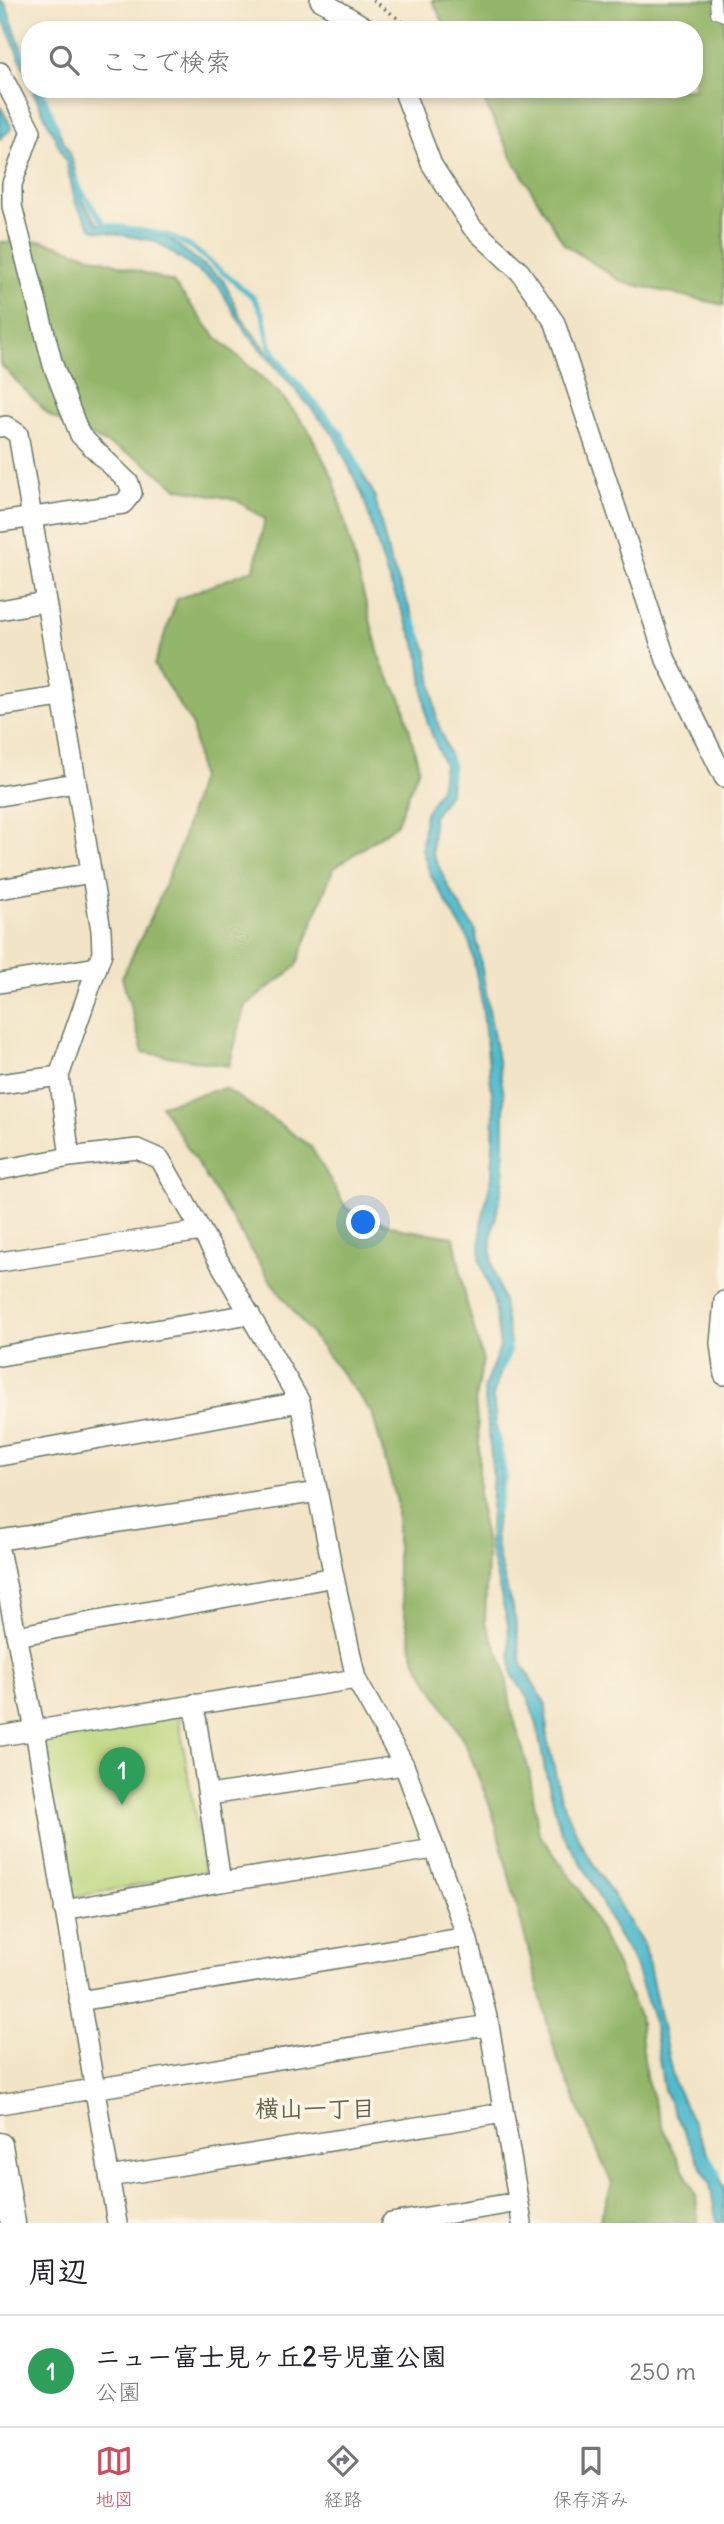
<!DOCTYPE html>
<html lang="ja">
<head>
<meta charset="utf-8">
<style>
  body { margin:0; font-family:Delius,"Klee One",sans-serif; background:#f2f2f2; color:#202124 }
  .you { position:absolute; left:364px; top:1223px; width:24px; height:24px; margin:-18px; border:5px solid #fff; border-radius:50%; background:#1a73e8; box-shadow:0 0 0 10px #1a73e833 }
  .badge { display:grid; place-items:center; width:46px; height:46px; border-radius:50%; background:#d1495b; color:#fff; font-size:23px; font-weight:700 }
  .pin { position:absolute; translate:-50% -58px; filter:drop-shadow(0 2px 4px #0008) }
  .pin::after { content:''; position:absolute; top:37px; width:24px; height:21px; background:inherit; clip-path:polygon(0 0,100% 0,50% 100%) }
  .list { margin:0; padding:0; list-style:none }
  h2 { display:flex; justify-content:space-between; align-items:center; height:91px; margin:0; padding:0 28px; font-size:30px }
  h2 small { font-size:23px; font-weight:400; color:#757577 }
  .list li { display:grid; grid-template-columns:46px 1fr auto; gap:21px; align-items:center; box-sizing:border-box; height:112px; padding:0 28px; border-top:2px solid #e0e0e0 }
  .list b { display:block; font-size:26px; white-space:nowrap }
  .list p { margin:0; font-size:23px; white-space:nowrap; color:#757577 }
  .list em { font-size:23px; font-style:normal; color:#757577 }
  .icon { flex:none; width:38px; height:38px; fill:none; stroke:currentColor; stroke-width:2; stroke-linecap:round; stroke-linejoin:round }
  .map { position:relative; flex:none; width:724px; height:2223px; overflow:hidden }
  .search { position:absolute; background:#fff; box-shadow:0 4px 10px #0003; left:21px; right:21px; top:21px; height:77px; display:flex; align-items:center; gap:18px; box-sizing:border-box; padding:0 24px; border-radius:28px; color:#757577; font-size:26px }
  .sheet { height:203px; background:#fff }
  nav { display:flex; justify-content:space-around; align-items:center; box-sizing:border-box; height:98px; border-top:2px solid #e0e0e0; background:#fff; font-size:19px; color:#757577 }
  nav a { display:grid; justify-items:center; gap:4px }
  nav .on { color:#d1495b }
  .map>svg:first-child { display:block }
  .green { fill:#bbd57b; stroke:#6d8958; stroke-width:2 }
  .forest { fill:#94b66b; stroke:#5a7a50; stroke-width:2 }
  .water { fill:#51bbcd; stroke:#387c80; stroke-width:2 }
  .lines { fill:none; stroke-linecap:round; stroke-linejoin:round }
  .stream { stroke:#51bbcd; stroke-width:5 }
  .service-casing { stroke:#697767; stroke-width:12 }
  .minor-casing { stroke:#697767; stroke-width:22 }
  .tertiary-casing { stroke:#697767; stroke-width:27 }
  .path { stroke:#697767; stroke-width:3.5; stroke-dasharray:2 5; stroke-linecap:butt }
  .service { stroke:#fff; stroke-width:10 }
  .minor { stroke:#fff; stroke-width:19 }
  .tertiary { stroke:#fff; stroke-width:24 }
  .labels { text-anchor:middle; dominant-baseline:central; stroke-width:7; stroke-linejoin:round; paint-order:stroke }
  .neighbourhood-label { font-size:24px; font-weight:bold; fill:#60614c; stroke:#fcf5e5 }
</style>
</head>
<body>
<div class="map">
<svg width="724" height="2223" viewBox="0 0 724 2223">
  <rect width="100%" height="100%" fill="#fcf5e5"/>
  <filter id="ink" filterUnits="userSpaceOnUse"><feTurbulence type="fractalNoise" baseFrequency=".0143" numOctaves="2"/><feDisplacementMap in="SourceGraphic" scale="14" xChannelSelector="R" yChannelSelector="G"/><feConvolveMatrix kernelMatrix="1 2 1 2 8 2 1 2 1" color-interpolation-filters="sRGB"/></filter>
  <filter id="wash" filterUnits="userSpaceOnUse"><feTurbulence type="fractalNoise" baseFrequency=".00686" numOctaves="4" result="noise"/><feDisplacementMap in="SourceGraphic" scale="28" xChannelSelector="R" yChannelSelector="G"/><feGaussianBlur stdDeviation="1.57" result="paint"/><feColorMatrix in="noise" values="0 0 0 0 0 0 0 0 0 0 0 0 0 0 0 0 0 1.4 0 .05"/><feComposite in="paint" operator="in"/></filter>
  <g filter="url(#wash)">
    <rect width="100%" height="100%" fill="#f2e4c6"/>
    <path class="green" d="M178,1714L204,1873L68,1898L41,1736Z"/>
    <path class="forest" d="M432,0H724V305L622,282L564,244L514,161L478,89H694V30H447Z
      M43,241L173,282L214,335L278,392L307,427L334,480L382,666L402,700L419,768L396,825L333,869L296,967L245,1006L229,1066L143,1052L122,977L157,904L181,844L200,777L192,724L154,665L177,599L254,569L265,519L236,500L177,488L141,460L50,416L0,364V242Z
      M224,1088L278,1123L311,1147L347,1209L401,1229L454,1237L466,1300L483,1361L475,1399L479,1441V1497L487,1554L485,1623L504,1665L512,1712L529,1771L539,1834L579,1888L617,1966L639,2016L646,2077L663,2129L696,2195L698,2223H599L612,2184L556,2056L493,1814L466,1745L414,1657L397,1577V1502L372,1413L272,1283L161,1105Z"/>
    <path class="water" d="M0,0L6,5L30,73V83L0,11Z
      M32,89H38L71,156L82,200L98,224L167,237L223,280L241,317L255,336L339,434L374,494L390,561L427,651L437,721L451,759L450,792L433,817L432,853L449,888L475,930L504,1095V1179L491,1239L492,1264L503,1301L510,1343L493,1396L501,1473L495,1534L498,1556L515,1619L521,1662L546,1705L547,1738L561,1798L581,1844L645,1947L674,2083L724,2187V2223H717L710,2184L664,2091L653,2019L634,1962L612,1925L591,1880L560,1829L545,1770L537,1725L528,1699L512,1674L508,1624L489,1546L493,1475L484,1388L500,1347L494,1302L480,1260L481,1225L492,1175L494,1111L482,1004L470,942L431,876L422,849L425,813L440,789L444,765L427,721L419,652L387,575L363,496L334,435L245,331L218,285L155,241L92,229L76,204L66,161Z
      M0,106L12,128L0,139Z"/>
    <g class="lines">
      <path class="stream" d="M19,49L30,68
        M41,89L57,128
        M76,180L80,189L104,224L168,235L193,248L254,298L263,315L270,346L286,370L342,434L361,472
        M414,621L422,641
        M448,756L452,766L449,779
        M501,1369L509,1353L508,1346
        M497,1435L505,1475L497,1511
        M709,2157L718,2173V2180"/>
    </g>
  </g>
  <g filter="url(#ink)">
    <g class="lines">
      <defs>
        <path id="service" d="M715,0L716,13L724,16"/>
        <path id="minor" d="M320,0L370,30
          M0,72L31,131L12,184V206L53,365L80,435L129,483L132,493L123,504L0,522
          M403,89L432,165L472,227L520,272L555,323L666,660L724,777
          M0,427L6,426L18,434L101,930L102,953L59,1076L70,1157
          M0,610L44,602
          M0,706L60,697
          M0,796L75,783
          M0,889L91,873
          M0,983L97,967
          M0,1084L59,1076
          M0,1170L70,1157L137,1149L160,1159L300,1402L334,1577L356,1679L404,1765L467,1937L489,2025L522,2223
          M0,1262L201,1231
          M724,1301L720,1343L724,1375
          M0,1356L250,1314
          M0,1456L300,1402
          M0,1540L318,1492
          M0,1554L35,1730L117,2223
          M16,1636L334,1577
          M194,1704L221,1882
          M0,1736L356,1679
          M209,1795L404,1765
          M64,1910L221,1882L434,1849
          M79,2001L467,1937
          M0,2104L489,2025
          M109,2177L503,2113
          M391,2223L518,2202"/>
        <path id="tertiary" d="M0,2145L13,2223"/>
      </defs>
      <use href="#service" class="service-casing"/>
      <use href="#minor" class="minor-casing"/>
      <use href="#tertiary" class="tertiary-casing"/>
      <path class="path" d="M373,0L404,23"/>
      <use href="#service" class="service"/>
      <use href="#minor" class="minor"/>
      <use href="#tertiary" class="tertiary"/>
    </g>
  </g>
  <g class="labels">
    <g class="neighbourhood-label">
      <text x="315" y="2108">横山一丁目</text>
    </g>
  </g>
</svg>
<div class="you"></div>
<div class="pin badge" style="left:122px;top:1805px;background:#2e9e5b">1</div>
<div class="search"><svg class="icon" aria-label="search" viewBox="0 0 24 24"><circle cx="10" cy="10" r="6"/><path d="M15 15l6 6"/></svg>ここで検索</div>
</div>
<section class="sheet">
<h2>周辺<small></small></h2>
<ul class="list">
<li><span class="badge" style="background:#2e9e5b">1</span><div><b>ニュー富士見ヶ丘2号児童公園</b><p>公園</p></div><em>250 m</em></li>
</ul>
</section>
<nav>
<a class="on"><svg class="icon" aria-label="map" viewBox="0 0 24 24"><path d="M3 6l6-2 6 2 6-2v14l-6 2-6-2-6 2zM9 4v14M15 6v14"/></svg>地図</a>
<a><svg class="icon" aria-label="directions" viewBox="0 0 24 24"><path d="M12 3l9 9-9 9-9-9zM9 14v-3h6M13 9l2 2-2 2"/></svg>経路</a>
<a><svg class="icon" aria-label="saved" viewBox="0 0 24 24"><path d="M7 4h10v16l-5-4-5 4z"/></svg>保存済み</a>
</nav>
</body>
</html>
